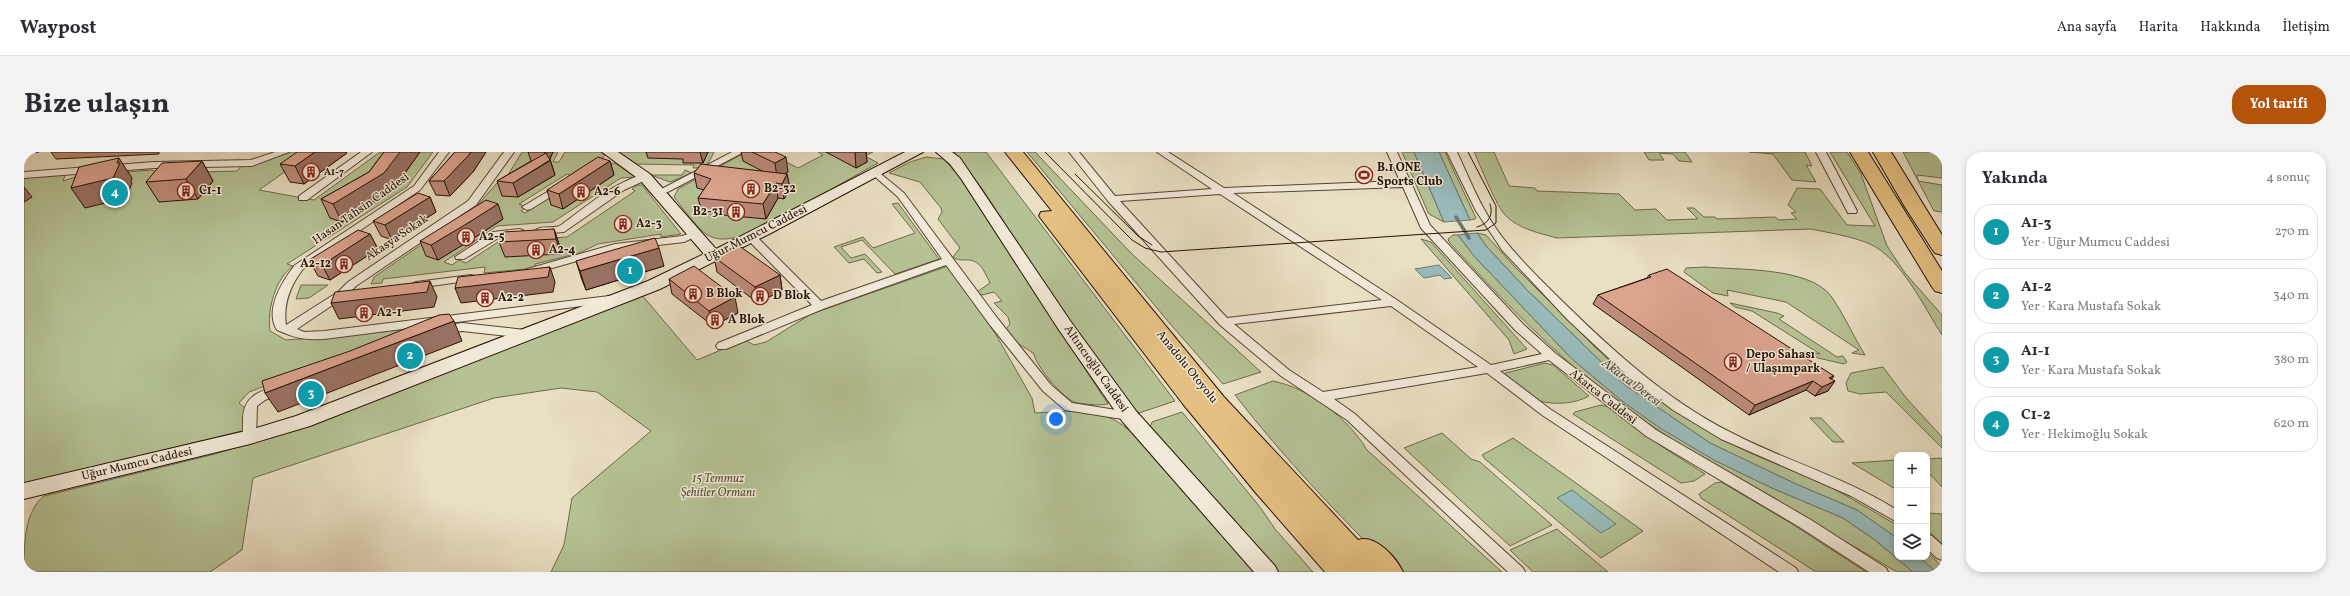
<!DOCTYPE html>
<html lang="tr">
<head>
<meta charset="utf-8">
<style>
  body { margin:0; font-family:Vollkorn,serif; background:#f2f2f3; color:#2b2b33 }
  .controls { position:absolute; right:12px; bottom:12px; display:grid; overflow:hidden; border-radius:8px; box-shadow:0 2px 6px #0003 }
  .controls button { width:36px; height:36px; display:grid; place-items:center; padding:0; border:0; border-bottom:1px solid #e1e1e2; background:#fff; color:#2b2b33; font:20px sans-serif }
  .you { position:absolute; left:1032px; top:267px; width:14px; height:14px; margin:-10px; border:3px solid #fff; border-radius:50%; background:#1a73e8; box-shadow:0 0 0 6px #1a73e833 }
  .badge { display:grid; place-items:center; width:26px; height:26px; border-radius:50%; background:#b45309; color:#fff; font-size:13px; font-weight:700 }
  .pin { position:absolute; translate:-50% -50%; border:2px solid #fff; box-shadow:0 1px 4px #0006 }
  .list { margin:0; padding:0; list-style:none }
  h2 { display:flex; justify-content:space-between; align-items:center; height:52px; margin:0; padding:0 16px; font-size:17px }
  h2 small { font-size:13px; font-weight:400; color:#7c7c81 }
  .list li { display:grid; grid-template-columns:26px 1fr auto; gap:12px; align-items:center; box-sizing:border-box; height:56px; margin:0 8px 8px; padding:0 8px; border:1px solid #e1e1e2; border-radius:16px }
  .list b { display:block; font-size:15px; white-space:nowrap }
  .list p { margin:0; font-size:13px; white-space:nowrap; color:#7c7c81 }
  .list em { font-size:13px; font-style:normal; color:#7c7c81 }
  .icon { flex:none; width:22px; height:22px; fill:none; stroke:currentColor; stroke-width:2; stroke-linecap:round; stroke-linejoin:round }
  .map { position:relative; flex:none; width:1918px; height:420px; overflow:hidden; border-radius:16px }
  header { display:flex; align-items:center; gap:24px; box-sizing:border-box; height:56px; padding:0 20px; background:#fff; border-bottom:1px solid #e1e1e2 }
  header strong { font-size:19px }
  nav { display:flex; gap:22px; margin-inline-start:auto; font-size:14px }
  .intro { display:flex; align-items:center; justify-content:space-between; box-sizing:border-box; height:96px; padding:0 24px }
  h1 { margin:0; font-size:28px }
  .button { padding:10px 18px; border-radius:16px; background:#b45309; color:#fff; font-size:14px; font-weight:700 }
  main { display:flex; gap:24px; padding:0 24px }
  aside { flex:1; background:#fff; border-radius:16px; box-shadow:0 2px 6px #0003 }
  .map>svg:first-child { display:block }
  .green { fill:#b5c295; stroke:#6e6a4a }
  .water { fill:#9bb; stroke:#6c7770 }
  .lines { fill:none; stroke-linecap:round; stroke-linejoin:round }
  .stream { stroke:#6c7770; stroke-width:3.5 }
  .street-casing { stroke:#584431; stroke-width:2 }
  .secondary-casing { stroke:#281100; stroke-width:2 }
  .highway-casing { stroke:#281100; stroke-width:2 }
  .street { fill:#f1ead8; fill-rule:evenodd }
  .secondary { fill:#f1ead8; fill-rule:evenodd }
  .highway { fill:#e4c082; fill-rule:evenodd }
  .tram { stroke:#281100; stroke-width:1 }
  .wall { fill:#bd8c7b; stroke:#281100 }
  .shaded-wall { fill:#9a7264; stroke:#281100 }
  .building { fill:#dca38f; stroke:#281100 }
  .labels { text-anchor:middle; dominant-baseline:central; stroke-width:3; stroke-linejoin:round; paint-order:stroke }
  .far-poi-label { font-size:10px; font-weight:bold; fill:#281100; stroke:#f1ead8; text-anchor:start }
  .poi-label { font-size:12px; font-weight:bold; fill:#281100; stroke:#f1ead8; text-anchor:start }
  .street-label { font-size:12px; fill:#281100; stroke:#f1ead8 }
  .park-label { font-size:12px; font-style:italic; fill:#594f34; stroke:#f1ead8 }
  .water-label { font-size:13px; font-style:italic; fill:#504c41; stroke:#f1ead8 }
</style>
</head>
<body>
<header>
<strong>Waypost</strong>
<nav><a>Ana sayfa</a><a>Harita</a><a>Hakkında</a><a>İletişim</a></nav>
</header>
<div class="intro"><h1>Bize ulaşın</h1><a class="button">Yol tarifi</a></div>
<main>
<div class="map">
<svg width="1918" height="420" viewBox="0 0 1918 420">
  <rect width="100%" height="100%" fill="#e9dfc3"/>
  <filter id="stains"><feTurbulence type="fractalNoise" baseFrequency=".005" numOctaves="4"/><feColorMatrix values="0 0 0 0 .2 0 0 0 0 .09 0 0 0 0 .02 0 0 0 .5 -.17"/></filter>
  <radialGradient id="worn" r=".72"><stop offset=".6" stop-color="#630" stop-opacity="0"/><stop offset="1" stop-color="#630" stop-opacity=".3"/></radialGradient>
  <path class="green" d="M260,0H289L235,38L290,48L356,0H409L383,35L263,112L269,114C251,127 243,158 246,179L262,188L303,185L424,170L381,182L225,240L215,251L223,258L226,277L0,332V23L42,21L39,29L54,24L127,18L138,21L213,19L219,12Z
    M498,0H534L529,10H535L541,0H576L581,3L577,8L548,24L543,22L495,52L503,55L497,59L501,61L574,14L591,11L611,25L597,26L529,70L473,74L420,110L428,113L435,108L442,111L474,90L543,85L611,39L608,37L613,33H618L657,82L637,85V82L574,92L555,101L511,112V116L460,121L461,115L359,127L358,131L347,132L350,125L451,56L473,31H479Z
    M594,0H690C685,11 682,16 669,16L670,13L612,12Z
    M722,0H743L774,16L799,3L794,0H849L841,4L854,11L738,76C684,99 682,85 650,45L654,37Z
    M929,0H962L1151,249L1112,262L1022,134L957,35Z
    M1003,0H1011L1107,101L1237,220L1199,232L1148,174Z
    M1378,0H1390L1420,70L1405,62L1403,58Z
    M1415,0H1421L1452,66L1451,67L1446,68Z
    M1450,0H1470L1485,34L1511,36L1513,39L1595,42L1611,58L1632,57L1643,68L1674,67L1663,56H1670L1680,65H1691L1693,67L1751,65L1755,68L1773,67L1767,61L1772,60L1764,53L1773,36L1796,37L1823,73L1851,74L1806,0H1823L1837,22L1863,94L1881,121L1918,163V183C1900,155 1877,106 1846,92C1827,84 1806,81 1787,77L1533,86C1515,81 1490,76 1478,59C1467,42 1459,19 1450,0Z
    M1620,0H1661L1668,10L1655,9L1649,2L1635,1L1640,8H1625Z
    M1725,0H1781L1788,14L1782,13L1792,30L1768,28L1749,2Z
    M1879,0H1918V26L1893,23L1894,29L1918,33V60L1910,59Z
    M902,5L920,7L936,26L1084,252C1079,254 1055,252 1050,250C1038,245 1012,214 1010,202C999,193 987,191 982,177L986,172L984,165L970,151L978,149L970,140L958,143L953,140L966,131C960,119 956,107 942,108C936,108 933,108 929,105L936,96L914,67L918,60L917,56L896,30L865,21L886,10Z
    M661,18L668,21L646,30L627,23H658Z
    M874,51L915,107L871,122L838,88L817,95L827,106L841,102L858,120L853,121L840,107L825,111L810,95L839,85L849,96L891,81L868,52Z
    M1453,81L1462,83L1490,114L1571,195L1613,234L1690,282L1722,299L1809,336L1873,373V386L1833,358L1772,332L1686,291L1601,233L1503,138L1463,95Z
    M1429,83H1434L1450,104L1548,207L1598,249L1636,276L1690,308L1748,336L1819,366L1851,388L1889,420H1873C1779,363 1679,313 1591,248C1529,202 1477,146 1425,90L1424,87Z
    M1397,87L1407,90L1503,197L1490,202L1485,188Z
    M924,114L971,181L1008,246L1011,261C1035,260 1061,256 1084,265C1111,275 1140,317 1159,339C1183,367 1208,393 1233,420H527L540,393L548,346L627,279L573,240L537,236L470,246L229,326L218,398L186,420H0C0,393 0,360 20,344L187,303L289,273L617,142L673,208L721,188L730,193L742,190L787,162Z
    M1681,115C1715,118 1785,115 1807,144C1820,162 1829,184 1841,203L1828,201L1835,198L1762,150L1703,138L1704,144L1689,141L1660,120L1662,116Z
    M277,133H304L285,146L272,147Z
    M1706,151L1753,161L1760,164L1755,167L1813,205L1819,204L1823,210L1820,212L1794,206L1781,200L1796,202L1728,159L1711,155Z
    M1521,211L1529,213L1565,244C1551,252 1531,253 1516,249L1478,222Z
    M1859,215L1883,247L1918,285V296L1862,240L1836,242L1824,239L1822,231L1827,221Z
    M1249,229C1285,236 1325,267 1343,298L1478,420H1372C1315,364 1260,306 1211,243Z
    M1577,253L1584,255L1637,294L1681,322L1670,329L1657,331L1549,262L1551,260Z
    M1158,260L1236,355L1251,377L1289,420H1254L1126,276L1128,270Z
    M1786,266H1797L1820,290H1809Z
    M1418,281L1447,307L1456,310L1528,373L1486,394L1380,296Z
    M1489,286L1619,379L1577,406L1461,307L1458,303Z
    M1918,306V335L1903,319V307Z
    M1873,308V338L1828,311Z
    M1697,330L1765,370L1842,420H1792L1677,346L1675,342L1691,331Z
    M1903,361L1918,362V392L1903,378Z
    M1533,377L1584,420H1509L1486,398Z
    M1903,399L1918,415V420H1912L1895,405H1903Z"/>
  <path class="water" d="M1390,0H1415L1446,68L1420,70Z
    M1453,81L1463,95L1503,138L1601,233L1686,291L1772,332L1833,358L1873,386V405H1895L1912,420H1889L1851,388L1819,366L1748,336L1690,308L1636,276L1598,249L1548,207L1450,104L1434,83Z
    M1415,113L1428,126L1420,127L1416,123L1400,126L1391,117Z
    M1548,338L1592,372L1577,381L1533,346Z"/>
  <g class="lines">
    <path class="stream" d="M1432,65L1445,86"/>
    <defs>
      <path id="street" d="M251,0H265L228,14L130,16L0,26V20L130,10L227,8Z
        M337,0H348L283,48H275V44Z
        M415,0H425L396,38L279,117C266,134 259,152 262,173L314,140L324,130L444,49L480,0H490L452,53L332,134L322,144L273,177L280,180L300,179L585,144L589,146L591,148L589,150L300,187C278,188 272,186 253,178C240,158 259,128 271,113L390,34Z
        M708,0H720L638,43H632L630,41Z
        M1045,0H1055L1091,44L1188,37L1133,0H1144L1200,36L1376,29L1363,0H1373L1406,73L1499,172L1531,201L1632,278L1787,368L1862,416L1864,420H1845L1777,376L1622,284L1525,208L1476,219L1526,257L1772,416L1774,420H1755L1518,263L1463,221L1310,247L1331,262L1499,416L1501,420H1484L1323,268L1257,224L1196,173L1084,49ZM1379,35L1397,76L1491,178L1518,202L1467,213L1373,148L1209,41ZM1196,42L1358,148L1203,166L1096,49ZM1367,154L1454,215L1299,240L1265,218L1210,172Z
        M1423,0H1433C1445,26 1456,54 1473,78C1491,103 1514,125 1536,147C1588,198 1641,247 1706,280C1761,309 1821,325 1873,358V370L1827,344L1697,287L1649,258L1605,225L1544,168L1478,98L1452,59Z
        M1792,0H1802L1833,59L1832,61H1824L1823,59Z
        M851,17L880,41L974,167L1027,233L1048,251L1105,260L1109,261L1111,264L1109,267L1105,268L1041,258L1019,239L966,173L922,113L799,157L702,197H694L692,194L694,191L788,153L723,87L722,85L723,83H731L797,149L918,107L874,45L848,22V18Z
        M621,22L626,25L624,27L600,38L540,80L516,82L511,79C517,72 529,78 537,73C562,55 590,30 621,22Z
        M538,31L543,34L541,36L507,57L503,58L498,55Z
        M495,77L499,78L500,80L499,82L476,85L440,107H432L431,105L469,80Z
        M670,80L674,81L675,83L660,90L592,98L507,122L502,119L503,117L591,92L658,84Z
        M447,123L451,124L452,126L451,128L392,136L386,133L392,130Z
        M438,171L501,178L507,182L501,186L438,179L417,182L411,178L417,174Z
        M257,233L261,234L263,237L261,240L241,248L233,254L232,285L231,288H221C218,283 219,276 219,270C218,244 235,239 257,233Z
        M1903,382L1908,384L1918,393V408L1913,406L1903,397Z"/>
      <path id="secondary" d="M578,0H594L626,22L692,97L881,0H899L747,81L636,137L286,274L226,292L0,347V331L226,278L272,264L624,129L680,102L616,28Z
        M912,0H928L936,6L1047,170L1112,259L1251,414L1254,420H1230L1098,269L1035,178L938,28L926,12Z"/>
      <path id="highway" d="M981,0H999L1200,245L1334,388C1351,382 1372,405 1379,420H1301L1232,341L1159,252L1015,64L1017,60L1028,59Z
        M1826,0H1844L1918,119V141L1911,139L1908,135Z
        M1849,0H1867L1918,83V103L1911,101L1908,97L1881,55Z"/>
    </defs>
    <use href="#street" class="street-casing"/>
    <use href="#secondary" class="secondary-casing"/>
    <use href="#highway" class="highway-casing"/>
    <use href="#street" class="street"/>
    <use href="#secondary" class="secondary"/>
    <use href="#highway" class="highway"/>
    <path class="tram" d="M1021,0L1108,88L1121,96L1137,100L1462,78L1472,71V54L1444,0
      M1051,22L1114,84L1128,93
      M1453,75C1464,72 1470,63 1466,52"/>
  </g>
  <path class="wall" d="M0,0H15L0,1Z
    M27,0H135V2L32,7Z
    M360,0H396L368,39L318,70L306,66L297,47L345,20Z
    M431,0H462L449,20L426,44L412,43L405,29Z
    M504,0H529L526,7L531,23L494,45L478,44L473,29L507,9Z
    M622,0H684L679,11H659V7L624,6Z
    M717,0H751L764,20L760,22H763L766,37L760,47L754,46L742,67L678,61L674,46L680,38L673,36L670,21L740,20L719,9Z
    M802,0H842L843,10L832,16Z
    M323,1L280,32L266,30L256,12Z
    M178,9L189,29L174,47L135,50L122,30Z
    M586,9L590,23L539,57L527,53L523,38Z
    M406,45L412,60L368,88L357,84L349,69Z
    M479,67L450,86L414,108L402,104L396,89Z
    M530,77L535,92L537,102L481,105L475,90Z
    M346,82L354,97L306,128L294,124L285,108Z
    M690,105L756,123L758,138L734,151L693,120Z
    M552,109L640,114L562,138L558,128Z
    M1625,123L1810,224L1807,227L1804,239L1791,244L1782,238L1725,263L1569,152L1574,143L1623,126Z
    M645,127L714,161L689,174L648,142Z"/>
  <path class="shaded-wall" d="M291,0H322L323,1L280,32L271,14Z
    M376,0H396L368,39L318,70L309,52Z
    M447,0H462L449,20L426,44L420,29Z
    M520,0H529L524,10L526,8L531,23L494,45L489,31L524,10Z
    M676,0H684L679,11Z
    M833,0H842L843,10L832,16L831,1Z
    M762,5L764,20L753,26L751,11Z
    M95,6L108,26L107,29L108,31L102,46L61,56L47,36Z
    M178,9L189,29L174,47L162,27Z
    M586,9L590,23L539,57L535,42Z
    M763,22L766,37L760,47L758,32Z
    M752,31L754,46L742,67L739,52Z
    M0,35L8,45L0,50Z
    M406,45L412,60L368,88L361,73Z
    M474,52L479,67L450,86L414,108L407,93Z
    M530,77L535,92L537,102L532,87Z
    M346,82L354,97L306,128L298,113Z
    M635,96L640,114L562,138L556,119Z
    M526,115L531,130L529,140L437,151L431,136Z
    M756,123L758,138L734,151L731,135Z
    M406,129L413,145L410,155L315,167L307,151Z
    M711,145L714,161L689,174L685,159Z
    M430,169L438,189L254,260L241,241Z
    M1810,224L1803,233L1811,229L1804,239L1791,244L1805,226Z
    M1789,229L1782,238L1725,263L1731,253Z"/>
  <path class="building" d="M273,0H291L271,14L256,12Z
    M360,0H376L360,21L309,52L297,47L345,20Z
    M431,0H447L443,5L420,29H405Z
    M728,0H751L762,5L751,11Z
    M522,1L526,8L489,31L473,29Z
    M574,5L586,9L535,42L523,38Z
    M95,6L93,11H96L89,26L47,36L55,15Z
    M178,9L162,27L122,30L138,11Z
    M677,12L763,22L758,32L752,31L739,52L674,46L687,27L670,21Z
    M394,41L406,45L361,73L349,69Z
    M462,48L474,52L444,71L407,93L396,89Z
    M530,77L532,87L475,90L479,80Z
    M334,78L346,82L298,113L285,108Z
    M631,86L635,96L556,119L552,109L572,103Z
    M714,93L756,123L731,135L690,105Z
    M670,114L711,145L685,159L645,127Z
    M526,115L524,125L431,136L434,125Z
    M1643,117L1810,224L1805,226L1811,229L1798,235L1789,229L1731,253L1574,143L1627,125L1625,123Z
    M406,129L403,140L307,151L311,140Z
    M425,162L430,169L241,241L238,229L326,199L415,163Z"/>
  <defs>
    <symbol id="building-ring" viewBox="-11 -11 22 22"><circle r="9.5" fill="#f1ead8" stroke="#8f2418" stroke-width="1.5"/><path d="M-4-6H4V6H1V3H-1V6H-4ZM-2.5-4.3h1.7v1.8h-1.7ZM.8-4.3h1.7v1.8H.8ZM-2.5-1h1.7V.8h-1.7ZM.8-1h1.7V.8H.8Z" fill="#8f2418"/></symbol>
    <symbol id="stadium-ring" viewBox="-11 -11 22 22"><circle r="9.5" fill="#f1ead8" stroke="#8f2418" stroke-width="1.5"/><path d="M0-5a6.5 5 0 1 0 0 10a6.5 5 0 1 0 0-10ZM-3.5-1.8h7v3.6h-7Z" fill="#8f2418"/></symbol>
  </defs>
  <g fill-rule="evenodd">
    <use href="#building-ring" x="277" y="10" width="20" height="20"/>
    <use href="#stadium-ring" x="1330" y="13" width="20" height="20"/>
    <use href="#building-ring" x="717" y="27" width="20" height="20"/>
    <use href="#building-ring" x="152" y="29" width="20" height="20"/>
    <use href="#building-ring" x="547" y="30" width="20" height="20"/>
    <use href="#building-ring" x="702" y="50" width="20" height="20"/>
    <use href="#building-ring" x="589" y="62" width="20" height="20"/>
    <use href="#building-ring" x="432" y="75" width="20" height="20"/>
    <use href="#building-ring" x="502" y="88" width="20" height="20"/>
    <use href="#building-ring" x="310" y="102" width="20" height="20"/>
    <use href="#building-ring" x="659" y="132" width="20" height="20"/>
    <use href="#building-ring" x="726" y="134" width="20" height="20"/>
    <use href="#building-ring" x="451" y="136" width="20" height="20"/>
    <use href="#building-ring" x="330" y="151" width="20" height="20"/>
    <use href="#building-ring" x="681" y="158" width="20" height="20"/>
    <use href="#building-ring" x="1699" y="200" width="20" height="20"/>
  </g>
  <g class="labels">
    <g class="far-poi-label">
      <text x="300" y="20">A1-7</text>
    </g>
    <g class="poi-label">
      <text x="1353" y="16">B.1 ONE<tspan x="1353" dy="14">Sports Club</tspan></text>
      <text x="740" y="37">B2-32</text>
      <text x="175" y="39">C1-1</text>
      <text x="570" y="40">A2-6</text>
      <text x="699" y="60" text-anchor="end">B2-31</text>
      <text x="612" y="72">A2-3</text>
      <text x="455" y="85">A2-5</text>
      <text x="525" y="98">A2-4</text>
      <text x="307" y="112" text-anchor="end">A2-12</text>
      <text x="682" y="142">B Blok</text>
      <text x="749" y="144">D Blok</text>
      <text x="474" y="146">A2-2</text>
      <text x="353" y="161">A2-1</text>
      <text x="704" y="168">A Blok</text>
      <text x="1722" y="203">Depo Sahası<tspan x="1722" dy="14">/ Ulaşımpark</tspan></text>
    </g>
    <g class="street-label">
      <text transform="translate(337 57) rotate(-35)">Hasan Tahsin Caddesi</text>
      <text transform="translate(732 82) rotate(-27)">Uğur Mumcu Caddesi</text>
      <text transform="translate(373 86) rotate(-34)">Akasya Sokak</text>
      <text transform="translate(1163 215) rotate(51)">Anadolu Otoyolu</text>
      <text transform="translate(1072 217) rotate(55)">Altıncıoğlu Caddesi</text>
      <text transform="translate(1579 245) rotate(38)">Akarca Caddesi</text>
      <text transform="translate(113 312) rotate(-13)">Uğur Mumcu Caddesi</text>
    </g>
    <g class="park-label">
      <text x="694" y="327">15 Temmuz<tspan x="694" dy="14">Şehitler Ormanı</tspan></text>
    </g>
    <g class="water-label">
      <text transform="translate(1607 231) rotate(37)">Akarca Deresi</text>
    </g>
  </g>
  <rect width="100%" height="100%" filter="url(#stains)"/>
  <rect width="100%" height="100%" fill="url(#worn)"/>
</svg>
<div class="controls">
<button>+</button>
<button>−</button>
<button><svg class="icon" aria-label="layers" viewBox="0 0 24 24"><path d="M12 4l9 5-9 5-9-5zM3 14l9 5 9-5"/></svg></button>
</div>
<div class="you"></div>
<div class="pin badge" style="left:606px;top:119px;background:#0f9aa8">1</div>
<div class="pin badge" style="left:386px;top:204px;background:#0f9aa8">2</div>
<div class="pin badge" style="left:287px;top:242px;background:#0f9aa8">3</div>
<div class="pin badge" style="left:91px;top:41px;background:#0f9aa8">4</div>
</div>
<aside>
<h2>Yakında<small>4 sonuç</small></h2>
<ul class="list">
<li><span class="badge" style="background:#0f9aa8">1</span><div><b>A1-3</b><p>Yer · Uğur Mumcu Caddesi</p></div><em>270 m</em></li>
<li><span class="badge" style="background:#0f9aa8">2</span><div><b>A1-2</b><p>Yer · Kara Mustafa Sokak</p></div><em>340 m</em></li>
<li><span class="badge" style="background:#0f9aa8">3</span><div><b>A1-1</b><p>Yer · Kara Mustafa Sokak</p></div><em>380 m</em></li>
<li><span class="badge" style="background:#0f9aa8">4</span><div><b>C1-2</b><p>Yer · Hekimoğlu Sokak</p></div><em>620 m</em></li>
</ul>
</aside>
</main>
</body>
</html>
